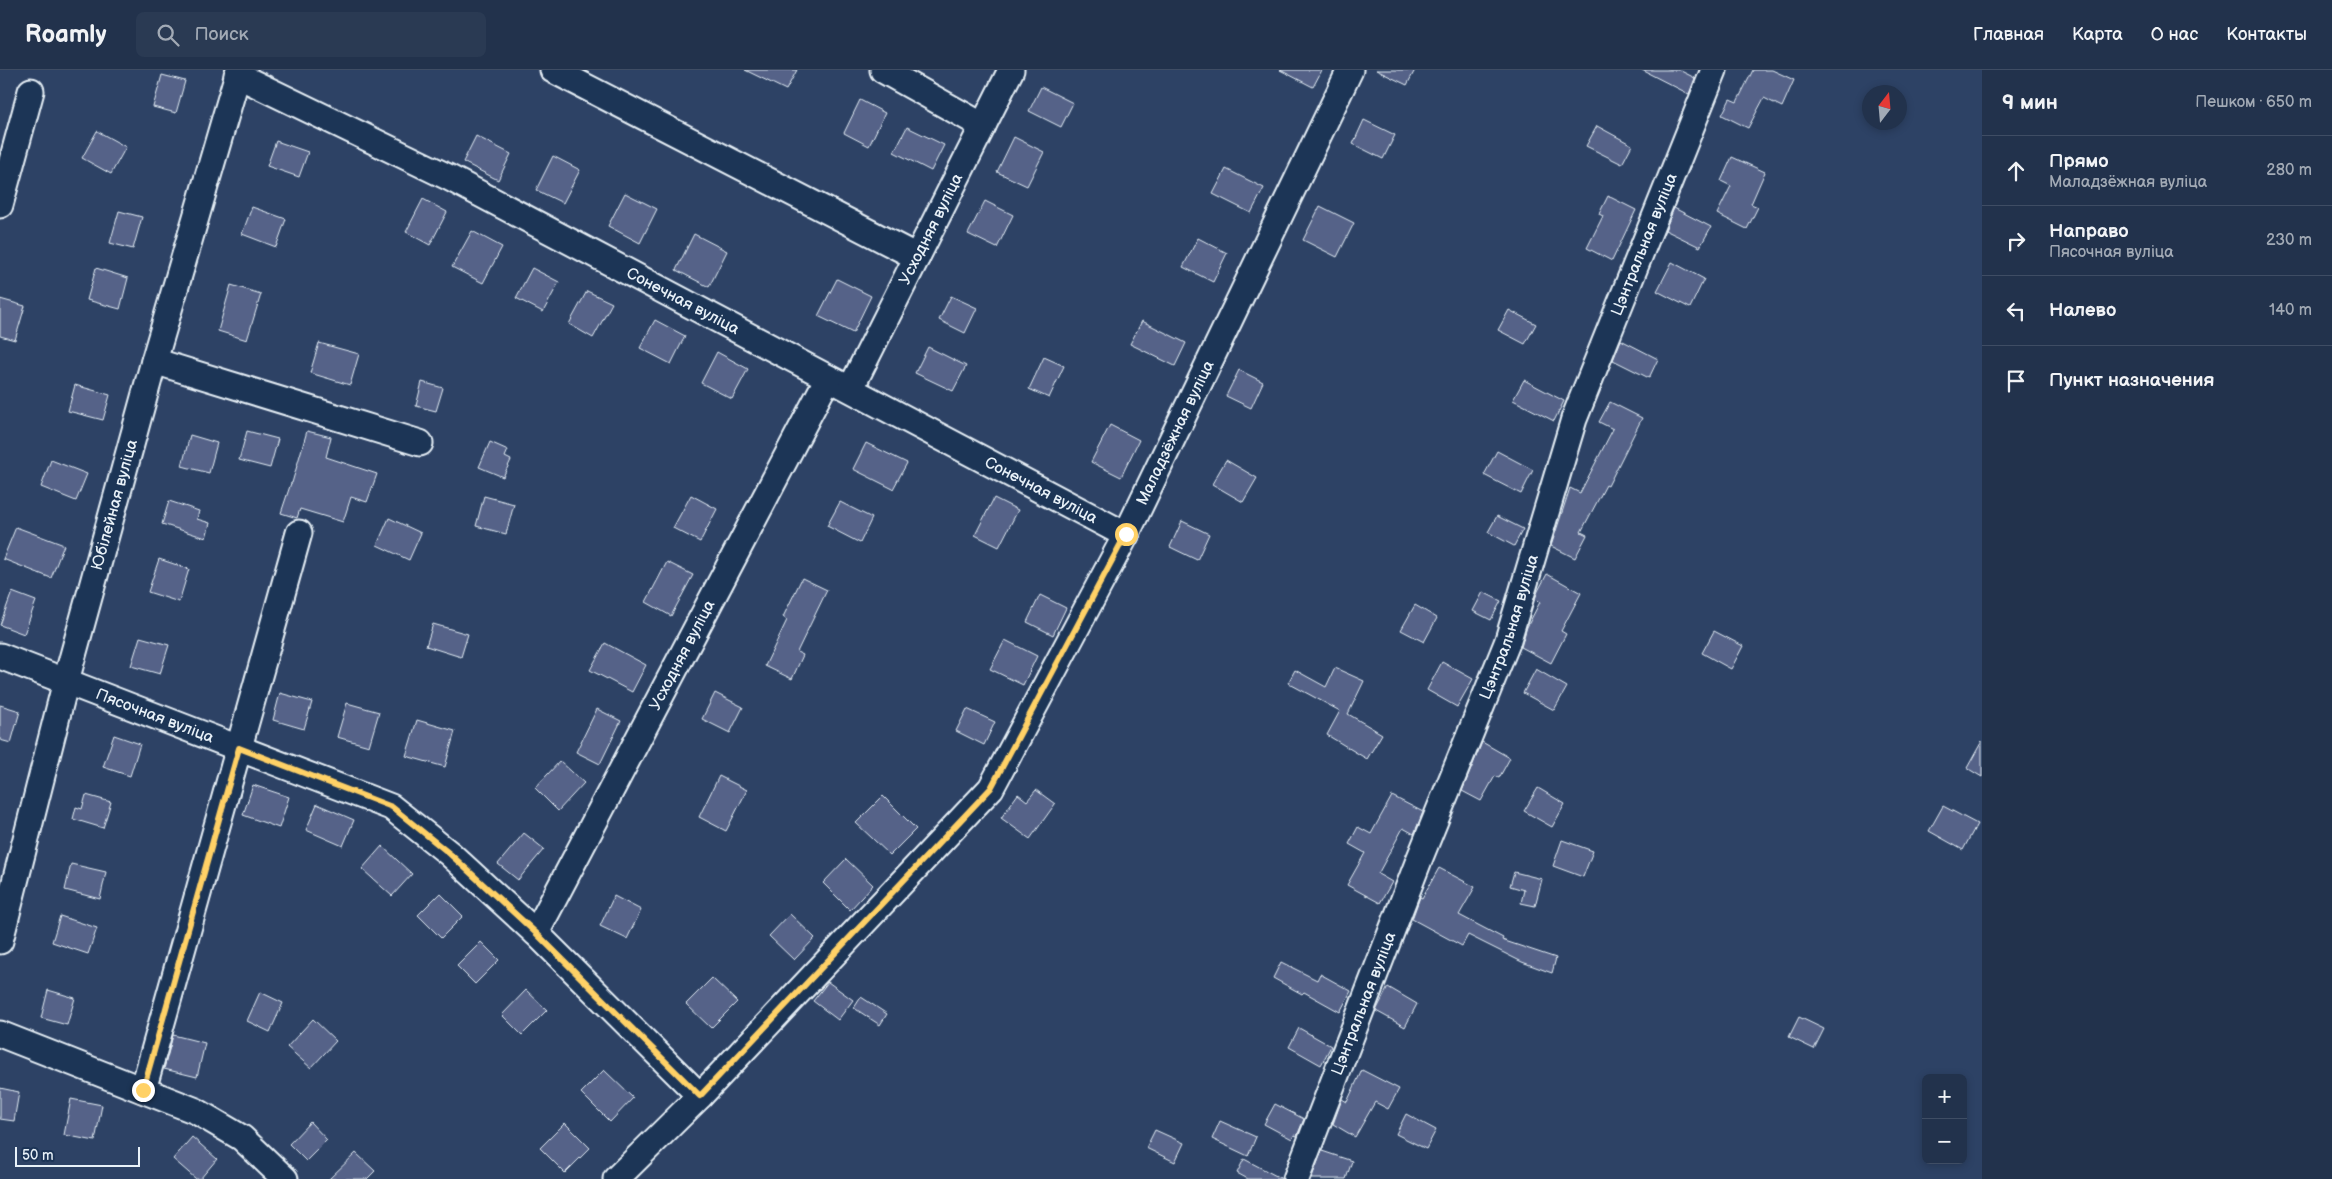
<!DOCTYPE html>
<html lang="ru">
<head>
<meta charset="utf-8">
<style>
  body { margin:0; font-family:"Balsamiq Sans",sans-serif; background:#2a3a53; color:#f1f3f6 }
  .controls { position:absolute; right:15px; bottom:15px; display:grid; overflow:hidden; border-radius:8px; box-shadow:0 2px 8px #0003 }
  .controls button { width:45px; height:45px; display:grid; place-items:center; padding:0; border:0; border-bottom:1px solid #3f4d64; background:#22324c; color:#f1f3f6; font:25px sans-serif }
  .compass { position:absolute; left:1862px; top:15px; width:45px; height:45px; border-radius:50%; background:#22324c; box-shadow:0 2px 8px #0003; rotate:16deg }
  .scale { position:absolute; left:15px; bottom:12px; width:125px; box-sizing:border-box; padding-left:5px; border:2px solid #e8f1f8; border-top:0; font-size:14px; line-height:18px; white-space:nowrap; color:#e8f1f8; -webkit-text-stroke:4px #1d3557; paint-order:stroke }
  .stop { position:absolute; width:15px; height:15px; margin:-11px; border:4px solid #ffd166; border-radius:50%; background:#fff }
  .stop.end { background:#ffd166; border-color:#fff; box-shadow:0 1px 5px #0008 }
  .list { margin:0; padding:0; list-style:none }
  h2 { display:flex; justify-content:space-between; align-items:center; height:65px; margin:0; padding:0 20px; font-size:21px }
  h2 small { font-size:16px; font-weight:400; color:#a2aab5 }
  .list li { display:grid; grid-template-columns:32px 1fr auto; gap:15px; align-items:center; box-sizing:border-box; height:70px; padding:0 20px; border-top:1px solid #3f4d64 }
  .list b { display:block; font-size:19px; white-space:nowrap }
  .list p { margin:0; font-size:16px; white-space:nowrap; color:#a2aab5 }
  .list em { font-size:16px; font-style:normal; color:#a2aab5 }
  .icon { flex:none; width:28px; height:28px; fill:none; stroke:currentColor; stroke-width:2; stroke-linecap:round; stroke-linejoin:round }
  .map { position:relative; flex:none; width:1982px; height:1109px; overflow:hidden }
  header { display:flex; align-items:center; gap:30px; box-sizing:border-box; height:70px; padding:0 25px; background:#22324c; border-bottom:1px solid #3f4d64 }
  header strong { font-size:24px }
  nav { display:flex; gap:28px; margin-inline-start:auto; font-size:18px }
  .search { width:350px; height:45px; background:#2a3a53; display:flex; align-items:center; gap:12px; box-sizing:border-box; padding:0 18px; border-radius:8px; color:#a2aab5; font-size:19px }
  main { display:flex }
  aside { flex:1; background:#22324c }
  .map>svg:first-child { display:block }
  .building { fill:#546288; stroke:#e8f1f8 }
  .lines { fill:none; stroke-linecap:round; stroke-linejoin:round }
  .minor-casing { stroke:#e8f1f8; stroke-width:29 }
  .minor { stroke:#1d3557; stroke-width:25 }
  .route { stroke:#ffd166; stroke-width:6 }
  .labels { text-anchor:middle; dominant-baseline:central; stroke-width:4.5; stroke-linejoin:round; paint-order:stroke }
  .street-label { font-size:16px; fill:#e8f1f8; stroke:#1d3557 }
</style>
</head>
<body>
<header>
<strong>Roamly</strong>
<div class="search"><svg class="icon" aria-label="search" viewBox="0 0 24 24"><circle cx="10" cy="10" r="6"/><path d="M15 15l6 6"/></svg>Поиск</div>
<nav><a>Главная</a><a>Карта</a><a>О нас</a><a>Контакты</a></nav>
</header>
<main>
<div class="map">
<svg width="1982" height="1109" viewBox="0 0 1982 1109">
  <rect width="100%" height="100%" fill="#2d4265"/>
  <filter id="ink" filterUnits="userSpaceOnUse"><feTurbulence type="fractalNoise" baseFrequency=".02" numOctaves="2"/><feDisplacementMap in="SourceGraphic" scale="10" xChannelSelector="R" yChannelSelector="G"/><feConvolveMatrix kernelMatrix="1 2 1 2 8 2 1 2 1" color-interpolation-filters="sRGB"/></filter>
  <g filter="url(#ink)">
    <path class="building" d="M745,0H797L786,20Z
      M1280,0H1322L1313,17Z
      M1376,0H1415L1407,15Z
      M1642,0H1679L1695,8L1689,24Z
      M1753,0H1772L1794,10L1782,37L1764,28L1748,58L1722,45L1730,29L1737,32Z
      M162,5L185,11L176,43L153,37Z
      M1041,17L1073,33L1061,57L1029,41Z
      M860,30L885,43L869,76L844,63Z
      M1364,50L1395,65L1383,89L1353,74Z
      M1597,56L1632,75L1622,94L1586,76Z
      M907,57L944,75L931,101L894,82Z
      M97,61L126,77L111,104L82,88Z
      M476,66L511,84L498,110L463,92Z
      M1014,67L1044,82L1027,116L997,102Z
      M276,71L308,82L299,107L267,96Z
      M553,86L580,100L563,133L536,120Z
      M1732,87L1765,102L1751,134L1758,137L1747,159L1717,144L1731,116L1721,111Z
      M1226,99L1264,118L1251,143L1213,124Z
      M625,123L657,139L640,173L608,156Z
      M1608,126L1636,140L1612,191L1587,178L1603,146L1599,144Z
      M423,129L447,142L430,175L406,162Z
      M985,131L1013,145L997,178L968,164Z
      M1320,136L1354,153L1337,187L1303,170Z
      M252,137L286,149L276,177L242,164Z
      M1674,138L1711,157L1700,177L1665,160Z
      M119,141L142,147L133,179L110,173Z
      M472,161L502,177L483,213L452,197Z
      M694,164L727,181L709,217L676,200Z
      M1198,168L1227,183L1213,212L1183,197Z
      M1672,192L1704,209L1690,238L1657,221Z
      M96,198L128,208L120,239L87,230Z
      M532,198L559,212L543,242L516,228Z
      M837,209L871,226L853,263L818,246Z
      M231,215L261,224L247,270L218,261Z
      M587,221L612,233L593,268L569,254Z
      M951,226L977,238L965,263L939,250Z
      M0,229L25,236L15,270L0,266Z
      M1509,240L1536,254L1525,274L1498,260Z
      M655,250L685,266L671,294L640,278Z
      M1142,251L1186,273L1175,296L1130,274Z
      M1621,270L1658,289L1649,308L1613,290Z
      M319,273L359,284L350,315L310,303Z
      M928,277L966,296L953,321L915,303Z
      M717,282L748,299L732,329L701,313Z
      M1044,287L1064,296L1049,328L1029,319Z
      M1239,300L1263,312L1251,338L1226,326Z
      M1524,310L1564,331L1554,351L1513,330Z
      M422,312L443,318L436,341L416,336Z
      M75,315L110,325L103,350L68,341Z
      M1610,332L1642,348L1608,416L1606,415L1581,462L1587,465L1575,488L1551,476L1570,418L1580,423L1613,359L1599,352Z
      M1110,355L1139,370L1121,407L1091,392Z
      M247,361L278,369L270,398L239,390Z
      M307,361L331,367L326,387L377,404L367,432L351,427L343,452L300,439L297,448L281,443L291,413H292Z
      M190,365L217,373L209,403L182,396Z
      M490,372L508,380L505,387L511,390L503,407L479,397Z
      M866,373L907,393L893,419L853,399Z
      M1497,381L1533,400L1521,424L1484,405Z
      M51,390L87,404L76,431L41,417Z
      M1226,390L1257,408L1243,432L1212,414Z
      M691,425L717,439L700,472L673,458Z
      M484,426L514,434L506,464L476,456Z
      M994,428L1018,440L999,477L975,465Z
      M169,431L199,441L197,449L210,453L206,468L162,454Z
      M840,432L872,448L860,473L827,456Z
      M1497,446L1523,459L1514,476L1488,462Z
      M389,448L421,463L409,490L377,475Z
      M1182,451L1209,464L1197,490L1170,477Z
      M16,457L64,475L51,508L3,489Z
      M159,489L189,499L179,532L148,522Z
      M667,492L693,505L671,546L646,532Z
      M1547,504L1581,523L1561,561L1566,564L1551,593L1521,577L1527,557L1540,532L1535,529L1538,521Z
      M802,508L827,520L797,582L803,585L792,609L765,596L787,550L783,547Z
      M12,522L36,531L24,564L0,555Z
      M1483,522L1501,531L1491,550L1473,541Z
      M1040,525L1066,538L1053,565L1027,552Z
      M1415,535L1437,548L1424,572L1401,560Z
      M433,554L468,564L461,587L426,576Z
      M1714,561L1743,576L1731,599L1702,583Z
      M140,567L169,575L160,604L131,596Z
      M1005,570L1037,586L1023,615L990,599Z
      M605,573L646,595L632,622L590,600Z
      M1442,592L1473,609L1457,637L1427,620Z
      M1335,598L1364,611L1348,644L1382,664L1367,689L1327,665L1340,641L1288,613L1295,600L1326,617Z
      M1536,599L1567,617L1554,640L1523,623Z
      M280,623L312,632L304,659L273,650Z
      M715,623L743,637L730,663L702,649Z
      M347,633L379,642L369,676L337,667Z
      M0,635L20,641L11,673L0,670Z
      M597,639L621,651L600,694L576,682Z
      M967,639L995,652L984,675L956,661Z
      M417,650L455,661L445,697L406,686Z
      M114,665L140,674L130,706L103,697Z
      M1982,671V707L1967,698Z
      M1482,672L1510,688L1499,708L1495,706L1481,731L1462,721Z
      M560,691L584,713L558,741L535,718Z
      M719,706L747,720L726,761L699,747Z
      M253,715L289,727L279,758L243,745Z
      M1538,718L1565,734L1552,757L1524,741Z
      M1036,720L1055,734L1030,769L1001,748L1018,724L1027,731Z
      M86,725L111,732L103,758L73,749L76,737L82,739Z
      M883,726L916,759L890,785L856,753Z
      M1392,726L1423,742L1414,764L1403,758L1378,804L1392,812L1380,833L1347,815L1365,783L1349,774L1358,757L1371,764Z
      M317,734L354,750L343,776L306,760Z
      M1943,736L1977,754L1963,780L1929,761Z
      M524,763L544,779L518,810L498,794Z
      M1562,770L1593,781L1583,807L1553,796Z
      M382,776L412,804L392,826L362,799Z
      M846,789L873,815L850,840L823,813Z
      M71,794L106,802L100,829L65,820Z
      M1439,798L1475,817L1459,845L1503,868L1502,870L1556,888L1552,903L1522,892L1468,865L1462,876L1412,849L1420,827L1422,828Z
      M1514,802L1542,809L1535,836L1521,833L1524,820L1510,816Z
      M440,823L463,846L441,868L418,845Z
      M614,826L641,840L627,869L600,856Z
      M790,844L815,868L794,890L769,866Z
      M60,846L97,858L88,884L52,872Z
      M481,872L499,890L475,914L457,896Z
      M1281,892L1317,910L1320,904L1351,921L1340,942L1304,922L1302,924L1273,908Z
      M712,908L737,932L711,958L686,934Z
      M828,912L853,930L838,950L813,931Z
      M1388,917L1417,934L1405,957L1376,941Z
      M48,920L75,928L67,955L41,948Z
      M526,920L547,940L522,965L502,945Z
      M260,922L283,933L270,962L247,951Z
      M861,927L887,944L880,955L854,938Z
      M1799,947L1824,959L1814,979L1789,967Z
      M313,949L336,971L311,998L287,977Z
      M1299,958L1331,976L1321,995L1289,977Z
      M173,965L205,973L197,1007L164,999Z
      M604,1000L633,1028L610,1052L581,1023Z
      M1362,1000L1399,1019L1388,1039L1375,1032L1355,1067L1333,1054L1342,1029L1347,1032Z
      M0,1018L19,1022L14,1051L0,1049Z
      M71,1029L102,1035L95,1071L64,1065Z
      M1275,1034L1304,1049L1297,1066L1294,1065L1292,1069L1264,1054Z
      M1406,1044L1436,1060L1426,1079L1396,1064Z
      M1220,1051L1256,1067L1248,1086L1212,1069Z
      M310,1052L327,1070L306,1091L289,1074Z
      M565,1053L590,1078L565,1103L540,1078Z
      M1155,1060L1184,1073L1175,1092L1146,1078Z
      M192,1067L217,1089L200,1109H196L173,1089Z
      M1322,1081L1352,1091L1346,1109H1311Z
      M356,1083L375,1101L367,1109H329Z
      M1244,1089L1282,1109H1248L1237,1103Z"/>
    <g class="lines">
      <defs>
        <g id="minor">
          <path d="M553,0L917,187"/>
          <path d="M883,0L983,56"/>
          <path id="s1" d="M237,5L448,107L1126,465"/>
          <path d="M0,135L31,21"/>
          <path d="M154,291L420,373"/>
          <path id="s2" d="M851,318L1011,0"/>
          <path id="s3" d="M0,586L391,737L450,784L536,863L700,1026"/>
          <path id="s4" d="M536,863L828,308"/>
          <path id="s5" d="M0,871L66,611L154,291L239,0"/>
          <path d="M0,964L196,1041L242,1068L285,1109"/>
          <path d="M143,1020L299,463"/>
          <path id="s6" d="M616,1109L700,1026L991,718L1126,465L1350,0"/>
          <path id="s7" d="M1296,1109L1419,790L1507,573L1574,349L1714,0"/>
        </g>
      </defs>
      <use href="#minor" class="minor-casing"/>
      <use href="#minor" class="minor"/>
    </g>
  </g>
  <g class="lines" filter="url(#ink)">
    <path class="route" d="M143,1020L239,678L392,737L450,784L536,863L700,1026L991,718L1126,464"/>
  </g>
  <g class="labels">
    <g class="street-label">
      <text stroke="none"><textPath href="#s2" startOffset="178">Усходняя вуліца</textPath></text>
      <text stroke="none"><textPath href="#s7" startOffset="998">Цэнтральная вуліца</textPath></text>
      <text stroke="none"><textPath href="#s1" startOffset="500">Сонечная вуліца</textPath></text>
      <text stroke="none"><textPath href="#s6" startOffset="942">Маладзёжная вуліца</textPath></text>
      <text stroke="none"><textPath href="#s1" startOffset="905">Сонечная вуліца</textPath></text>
      <text stroke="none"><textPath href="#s5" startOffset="451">Юбілейная вуліца</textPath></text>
      <text stroke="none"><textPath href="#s7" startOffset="592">Цэнтральная вуліца</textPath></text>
      <text stroke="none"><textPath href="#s4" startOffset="314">Усходняя вуліца</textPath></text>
      <text stroke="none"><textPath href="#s3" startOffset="166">Пясочная вуліца</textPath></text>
      <text stroke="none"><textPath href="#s7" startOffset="188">Цэнтральная вуліца</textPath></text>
    </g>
  </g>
</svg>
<div class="controls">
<button>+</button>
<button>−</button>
</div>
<svg class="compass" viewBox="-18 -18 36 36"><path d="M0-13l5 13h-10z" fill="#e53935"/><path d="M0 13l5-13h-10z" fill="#a2aab5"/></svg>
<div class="scale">50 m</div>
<div class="stop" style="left:1126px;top:464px"></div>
<div class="stop end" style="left:143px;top:1020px"></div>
</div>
<aside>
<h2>9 мин<small>Пешком · 650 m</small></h2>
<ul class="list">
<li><svg class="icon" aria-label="ahead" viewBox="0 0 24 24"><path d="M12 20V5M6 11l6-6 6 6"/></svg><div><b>Прямо</b><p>Маладзёжная вуліца</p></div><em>280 m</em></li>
<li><svg class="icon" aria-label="right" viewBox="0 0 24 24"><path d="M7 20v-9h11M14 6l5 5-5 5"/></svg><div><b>Направо</b><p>Пясочная вуліца</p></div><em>230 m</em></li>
<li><svg class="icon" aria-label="left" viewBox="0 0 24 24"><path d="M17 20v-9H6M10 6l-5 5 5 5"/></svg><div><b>Налево</b></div><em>140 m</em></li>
<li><svg class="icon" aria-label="arrive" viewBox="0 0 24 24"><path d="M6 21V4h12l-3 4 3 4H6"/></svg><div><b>Пункт назначения</b></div></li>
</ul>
</aside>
</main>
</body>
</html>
